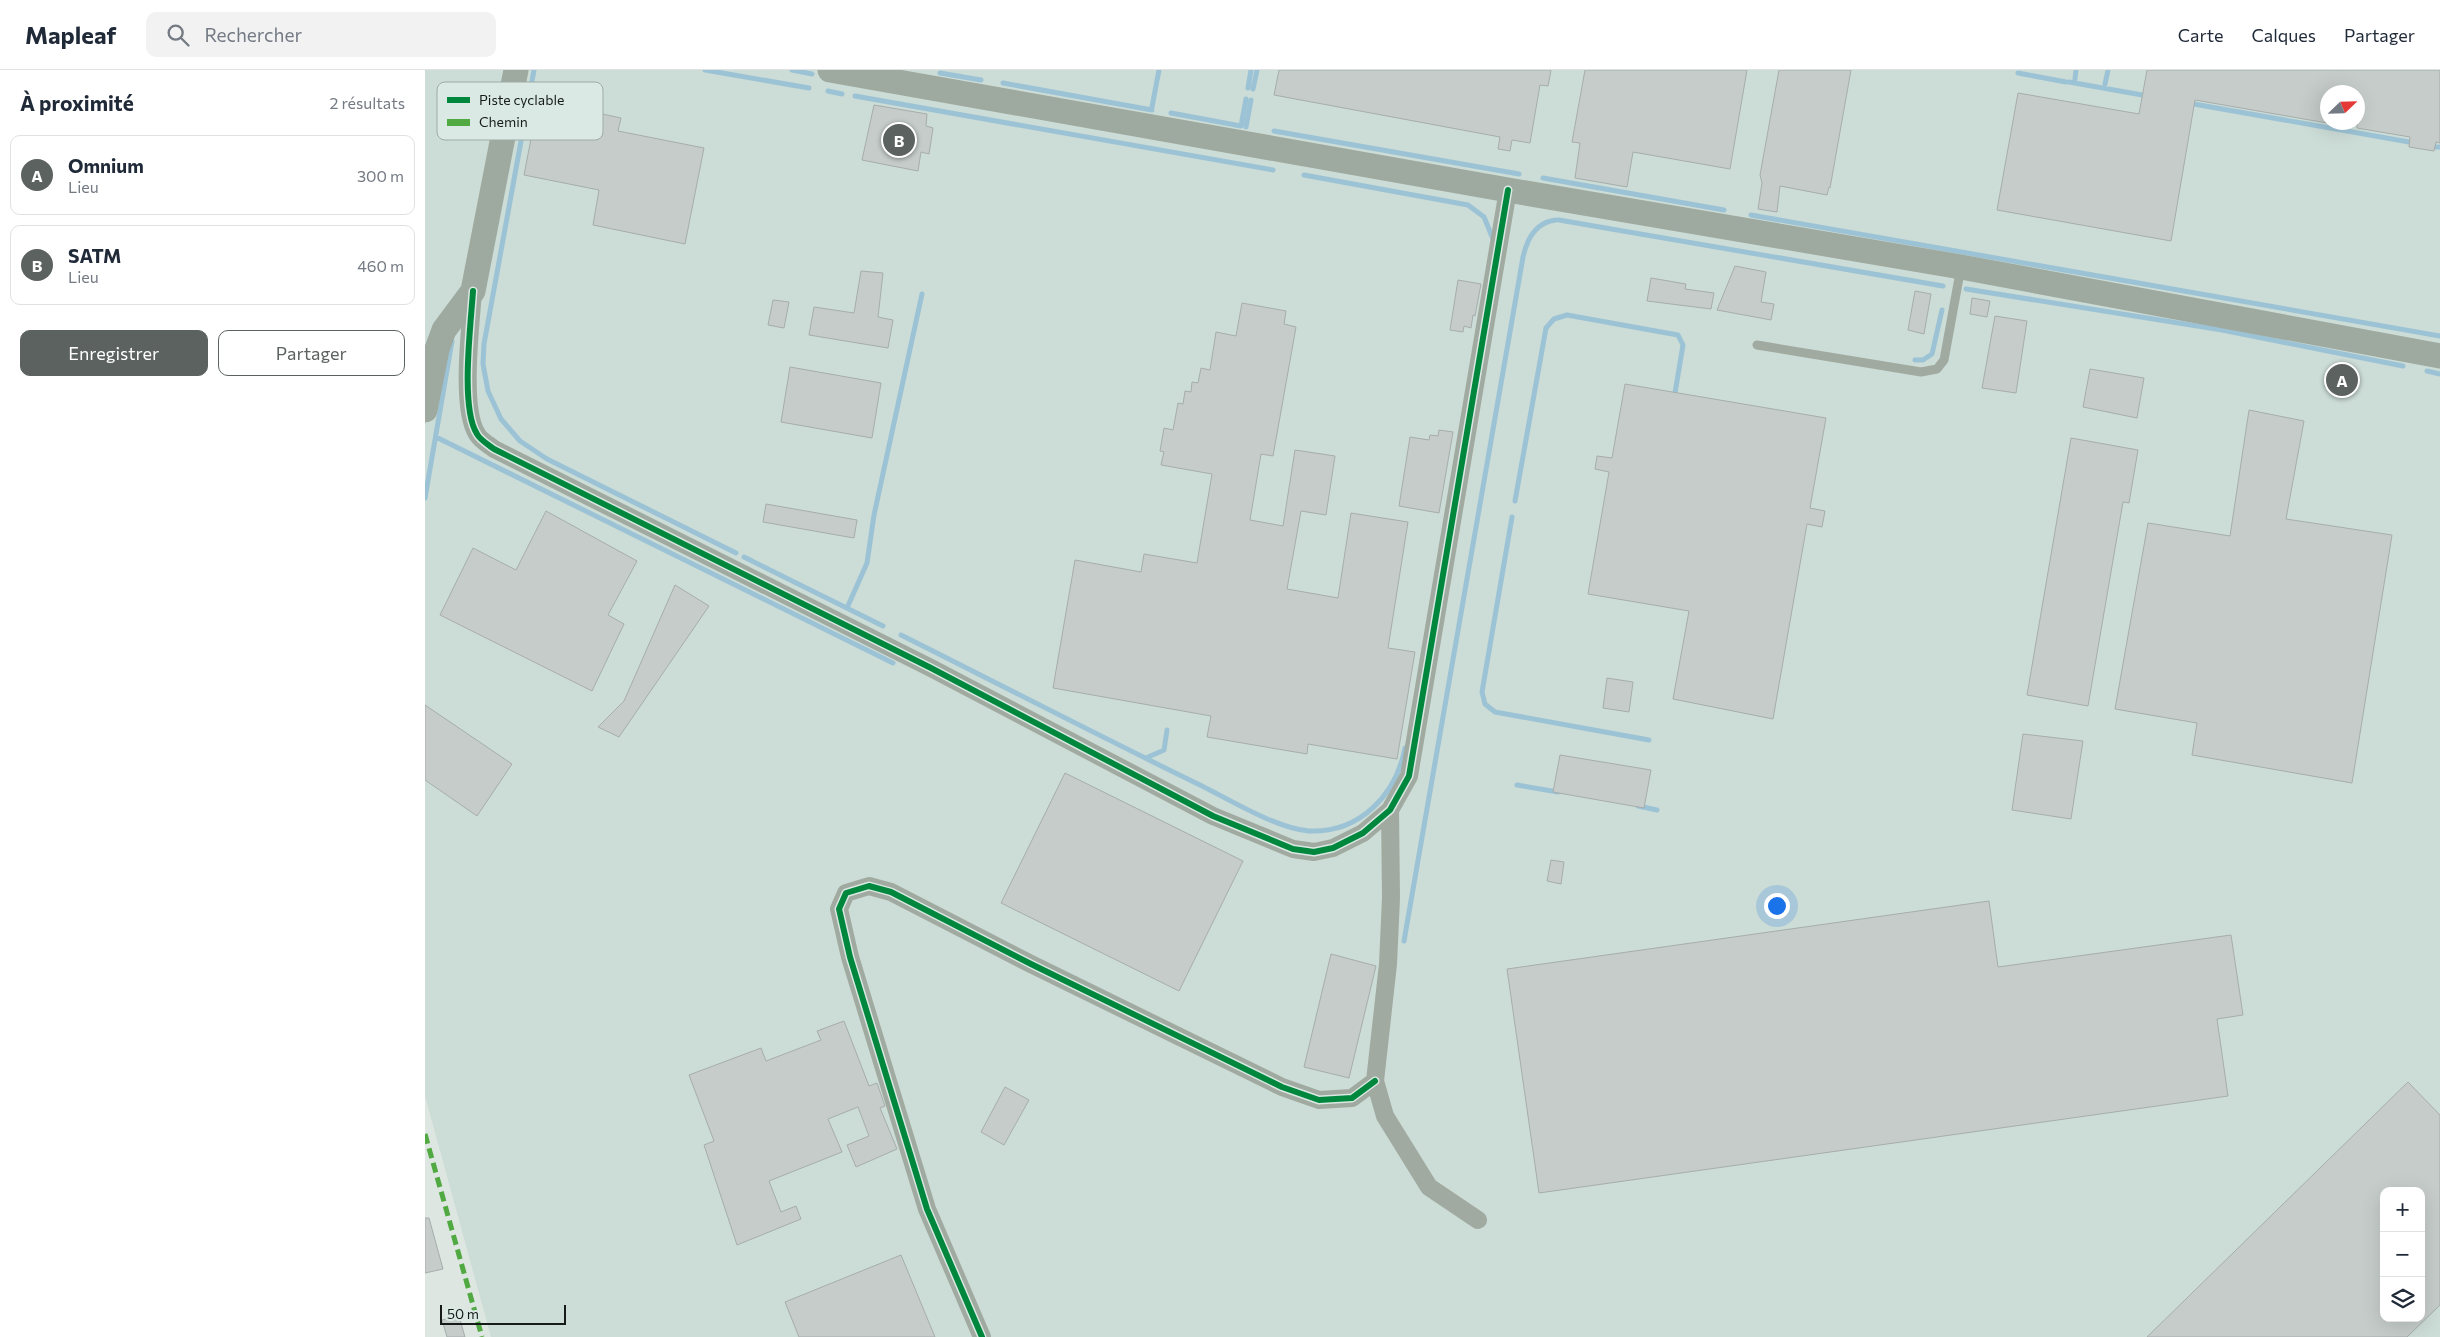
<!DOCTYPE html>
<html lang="fr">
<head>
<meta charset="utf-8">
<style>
  body { margin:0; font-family:Commissioner,sans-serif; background:#f2f2f3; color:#1f2937 }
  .controls { position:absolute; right:15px; bottom:15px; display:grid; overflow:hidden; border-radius:10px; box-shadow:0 5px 20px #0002 }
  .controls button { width:45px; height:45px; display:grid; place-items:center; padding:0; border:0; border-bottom:1px solid #e0e1e3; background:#fff; color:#1f2937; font:25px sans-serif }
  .compass { position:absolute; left:1895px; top:15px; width:45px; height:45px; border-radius:50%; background:#fff; box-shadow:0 5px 20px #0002; rotate:67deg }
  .scale { position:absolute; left:15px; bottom:12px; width:126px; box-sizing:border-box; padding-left:5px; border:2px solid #161b19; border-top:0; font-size:14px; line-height:18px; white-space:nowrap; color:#161b19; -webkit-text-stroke:4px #dae9e3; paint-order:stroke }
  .you { position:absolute; left:1351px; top:835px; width:18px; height:18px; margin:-12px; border:4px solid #fff; border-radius:50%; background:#1a73e8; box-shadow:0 0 0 8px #1a73e833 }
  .badge { display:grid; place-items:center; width:32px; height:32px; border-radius:50%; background:#5c625f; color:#fff; font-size:16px; font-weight:700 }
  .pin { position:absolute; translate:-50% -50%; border:2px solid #fff; box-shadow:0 1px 5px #0006 }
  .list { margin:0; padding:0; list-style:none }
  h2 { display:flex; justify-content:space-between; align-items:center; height:65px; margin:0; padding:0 20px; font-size:21px }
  h2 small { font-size:16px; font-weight:400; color:#747a83 }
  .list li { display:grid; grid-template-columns:32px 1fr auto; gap:15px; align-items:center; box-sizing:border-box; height:80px; margin:0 10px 10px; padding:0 10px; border:1px solid #e0e1e3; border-radius:10px }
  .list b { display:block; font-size:19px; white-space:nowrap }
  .list p { margin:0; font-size:16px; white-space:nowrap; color:#747a83 }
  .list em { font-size:16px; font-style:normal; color:#747a83 }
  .actions { display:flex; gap:10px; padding:15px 20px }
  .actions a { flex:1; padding:11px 0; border:1px solid #5c625f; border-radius:10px; text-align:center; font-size:18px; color:#5c625f }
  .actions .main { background:#5c625f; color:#fff }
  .icon { flex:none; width:28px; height:28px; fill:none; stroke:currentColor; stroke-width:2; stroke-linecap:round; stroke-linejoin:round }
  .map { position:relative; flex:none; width:2015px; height:1267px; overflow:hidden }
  header { display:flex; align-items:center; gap:30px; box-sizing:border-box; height:70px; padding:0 25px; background:#fff; border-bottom:1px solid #e0e1e3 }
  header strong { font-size:24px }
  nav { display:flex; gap:28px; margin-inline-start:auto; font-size:18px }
  .search { width:350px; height:45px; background:#f2f2f3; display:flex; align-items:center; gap:12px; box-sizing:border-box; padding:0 18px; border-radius:10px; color:#747a83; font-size:19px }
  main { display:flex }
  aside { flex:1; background:#fff }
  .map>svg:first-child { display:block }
  .built { fill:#ccdcd6; fill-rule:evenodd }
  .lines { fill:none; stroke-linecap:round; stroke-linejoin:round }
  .stream { stroke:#9cc3d5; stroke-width:5 }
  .building { fill:#c5ccca; stroke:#a6adac; fill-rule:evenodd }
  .lane { stroke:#a0aaa1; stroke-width:9 }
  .street { stroke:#a0aaa1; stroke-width:18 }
  .secondary { stroke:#9ea99f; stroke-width:25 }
  .quiet { stroke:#51a942; stroke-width:5; stroke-dasharray:10 5; stroke-linecap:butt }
  .cycleway-casing { stroke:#dae9e3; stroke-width:9 }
  .cycleway { stroke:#00873e; stroke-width:6 }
  .key { fill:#dae9e3; stroke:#9faba6; stroke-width:1 }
  .key-label { font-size:14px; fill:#161b19 }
</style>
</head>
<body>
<header>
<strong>Mapleaf</strong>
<div class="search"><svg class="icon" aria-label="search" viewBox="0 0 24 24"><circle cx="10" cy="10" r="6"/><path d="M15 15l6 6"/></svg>Rechercher</div>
<nav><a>Carte</a><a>Calques</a><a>Partager</a></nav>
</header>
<main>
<aside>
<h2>À proximité<small>2 résultats</small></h2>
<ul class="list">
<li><span class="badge">A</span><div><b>Omnium</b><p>Lieu</p></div><em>300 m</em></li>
<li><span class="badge">B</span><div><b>SATM</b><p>Lieu</p></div><em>460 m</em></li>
</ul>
<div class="actions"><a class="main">Enregistrer</a><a>Partager</a></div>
</aside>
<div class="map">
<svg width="2015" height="1267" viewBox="0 0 2015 1267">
  <rect width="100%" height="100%" fill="#dee6e2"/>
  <path class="built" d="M0,0H2015V1267H66L0,1026ZM1902,22H1932V52H1902ZM1959,1121H1996V1248H1959Z"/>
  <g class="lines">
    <path class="stream" d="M109,0L59,274L58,294L63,321L76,349L95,371L122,389L311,483
      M280,0L384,18
      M367,0L387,4
      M515,3L556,10
      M1593,3L1641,12
      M1650,9L1651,0
      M1644,12L1723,26
      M578,13L727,40
      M1680,14L1683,0
      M823,18L826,0
      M828,19L832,0
      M403,21L417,24
      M430,26L848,100
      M1763,33L1984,72
      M727,37L734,0
      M746,43L816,56L821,29
      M821,57L826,30
      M849,61L1094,104
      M2010,77H2015
      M879,105L1043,135L1059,147L1068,169
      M1118,108L1299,140
      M1326,145L2015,266
      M1134,150L1518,216
      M1541,219L1797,260L1978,296
      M1490,290H1498L1507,284L1517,240
      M2002,301L2015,304
      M11,367L468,593
      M0,428L27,271
      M1090,431L1121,258L1129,249L1142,245L1253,265L1258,275L1250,323
      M1087,447L1057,622L1060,634L1070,642L1224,670
      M319,487L458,556
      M422,538L442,493L449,445L497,224
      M476,565C576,615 676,667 777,716C805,730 853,759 884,761C935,763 971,725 980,678
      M721,688L739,680L742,660
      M1092,715L1133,722
      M1213,736L1232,740
      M979,871L1098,187C1102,169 1111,152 1131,150"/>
  </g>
  <path class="building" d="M854,0H1126L1123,16L1115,15L1105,73L1087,70L1085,81L1073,79L1075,67L849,25Z
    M1160,0H1322L1305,99L1208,82L1202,117L1150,108L1155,73L1147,72Z
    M1354,0H1426L1405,118L1404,117L1402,125L1355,116L1352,142L1333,139L1337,113L1335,105Z
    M1722,0H2015V73L2011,72L2009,81L1984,77L1985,67L1932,58V22H1902V53L1770,30L1746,171L1572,140L1593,23L1714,44Z
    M449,35L502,44L501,56L508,58L504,84L496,82L493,101L437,90Z
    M144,37L196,48L193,61L279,78L260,174L168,155L174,120L99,105L111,43L142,49Z
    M1310,196L1341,202L1336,232L1349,234L1346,250L1292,240Z
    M436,201L458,203L453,247L468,250L463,278L384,265L389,237L429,243Z
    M1226,208L1261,214L1260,219L1289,223L1286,239L1222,231Z
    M1033,210L1056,214L1050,246L1048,245L1046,258L1039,256L1038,262L1025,260Z
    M1490,221L1506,224L1499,264L1483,260Z
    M1547,228L1565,231L1562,247L1545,244Z
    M348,230L364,232L359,258L343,255Z
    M817,233L861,241L859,254L871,257L848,386L836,384L825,450L858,456L870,380L910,386L901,445L876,441L862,519L913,528L926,443L983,452L963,578L990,582L972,689L883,674L882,684L782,667L786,646L628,618L650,490L716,502L719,484L772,493L787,404L736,395L739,382L735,381L739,358L748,360L753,333L758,334L760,321L766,322L767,312L773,313L776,298L785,300L791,262L811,266Z
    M1570,246L1602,251L1591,323L1557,318Z
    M365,297L456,313L447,368L356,352Z
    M1665,299L1719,308L1712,348L1658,337Z
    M1904,299L1933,304L1930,322L1900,317Z
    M1200,314L1401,348L1385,438L1400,441L1397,457L1382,454L1348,649L1248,629L1264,541L1163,524L1184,402L1170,399L1172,386L1187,388Z
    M1824,340L1879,351L1861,449L1967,465L1927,713L1767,685L1772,653L1690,639L1723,453L1805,466Z
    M1014,360L1028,362L1014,443L974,436L985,367L1004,370L1005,365L1013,366Z
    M1646,368L1713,380L1704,433L1698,432L1663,636L1602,625Z
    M341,434L432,450L429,468L338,452Z
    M121,441L212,491L183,545L199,554L167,621L15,545L48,478L91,500Z
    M250,515L284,536L194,667L173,657L199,631Z
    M1182,608L1208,612L1204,642L1178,638Z
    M0,635L87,694L52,746L0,710Z
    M1598,664L1658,671L1646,749L1587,740Z
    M1135,685L1226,700L1219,738L1128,722Z
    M640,703L818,791L754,921L576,833Z
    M1126,790L1139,792L1136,814L1122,811Z
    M1564,831L1573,897L1806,865L1818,945L1792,949L1803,1026L1114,1123L1082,899Z
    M906,884L951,896L924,1008L879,997Z
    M419,951L444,1016L452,1013L460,1036L455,1038L472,1079L431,1097L422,1075L444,1066L433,1037L403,1049L417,1082L344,1111L356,1142L371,1136L376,1149L312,1175L279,1075L289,1071L264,1005L336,978L341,991L396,970L392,961Z
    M1983,1012L2015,1045V1235L1982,1267H1722ZM1959,1121H1996V1248H1959Z
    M580,1017L604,1030L579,1075L556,1062Z
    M0,1148H4L18,1199L0,1203Z
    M476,1185L510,1267H374L360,1232Z
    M34,1246L40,1267H22L17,1250Z"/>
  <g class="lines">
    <path class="lane" d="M1332,275L1496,302L1512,299L1519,290L1536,197"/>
    <path class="street" d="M48,221C46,253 35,338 52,364C55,370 64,375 69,379L506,598L788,746L868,779L889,782L908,778L938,763L965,740L984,706L1083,120
      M965,740L966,828L963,894L950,1011L960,1046L1004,1117L1053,1150
      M557,1267L502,1139L425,887L414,839L421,823L444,816L466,822L606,894L857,1017L894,1030L927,1028L950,1011"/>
    <path class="secondary" d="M405,0L1083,120L1536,197L2015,286
      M0,340L12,279L19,260L48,221L91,0"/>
    <path class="quiet" d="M0,1064L57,1267"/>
    <defs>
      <path id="cycleway" d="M48,221C46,253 35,338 52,364C55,370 64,375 69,379L506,598L788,746L868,779L889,782L908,778L938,763L965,740L984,706L1083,120
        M557,1267L502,1139L425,887L414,839L421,823L444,816L466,822L606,894L857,1017L894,1030L927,1028L950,1011"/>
    </defs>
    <use href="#cycleway" class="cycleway-casing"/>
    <use href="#cycleway" class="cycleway"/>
  </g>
  <rect x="12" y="12" width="166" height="58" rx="8" class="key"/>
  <rect x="22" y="27" width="23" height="6" fill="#00873e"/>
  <rect x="22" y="49" width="23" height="7" fill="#51a942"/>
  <g class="key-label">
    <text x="54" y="35">Piste cyclable</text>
    <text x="54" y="57">Chemin</text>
  </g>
</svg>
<div class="controls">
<button>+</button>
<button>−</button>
<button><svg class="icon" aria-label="layers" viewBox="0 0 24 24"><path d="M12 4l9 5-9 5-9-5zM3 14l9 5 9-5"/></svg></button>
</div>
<svg class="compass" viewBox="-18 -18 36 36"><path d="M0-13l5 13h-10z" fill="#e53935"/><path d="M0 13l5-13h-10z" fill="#747a83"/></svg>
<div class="scale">50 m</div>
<div class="you"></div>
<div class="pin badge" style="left:1917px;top:310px">A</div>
<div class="pin badge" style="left:474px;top:70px">B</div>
</div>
</main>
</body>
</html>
